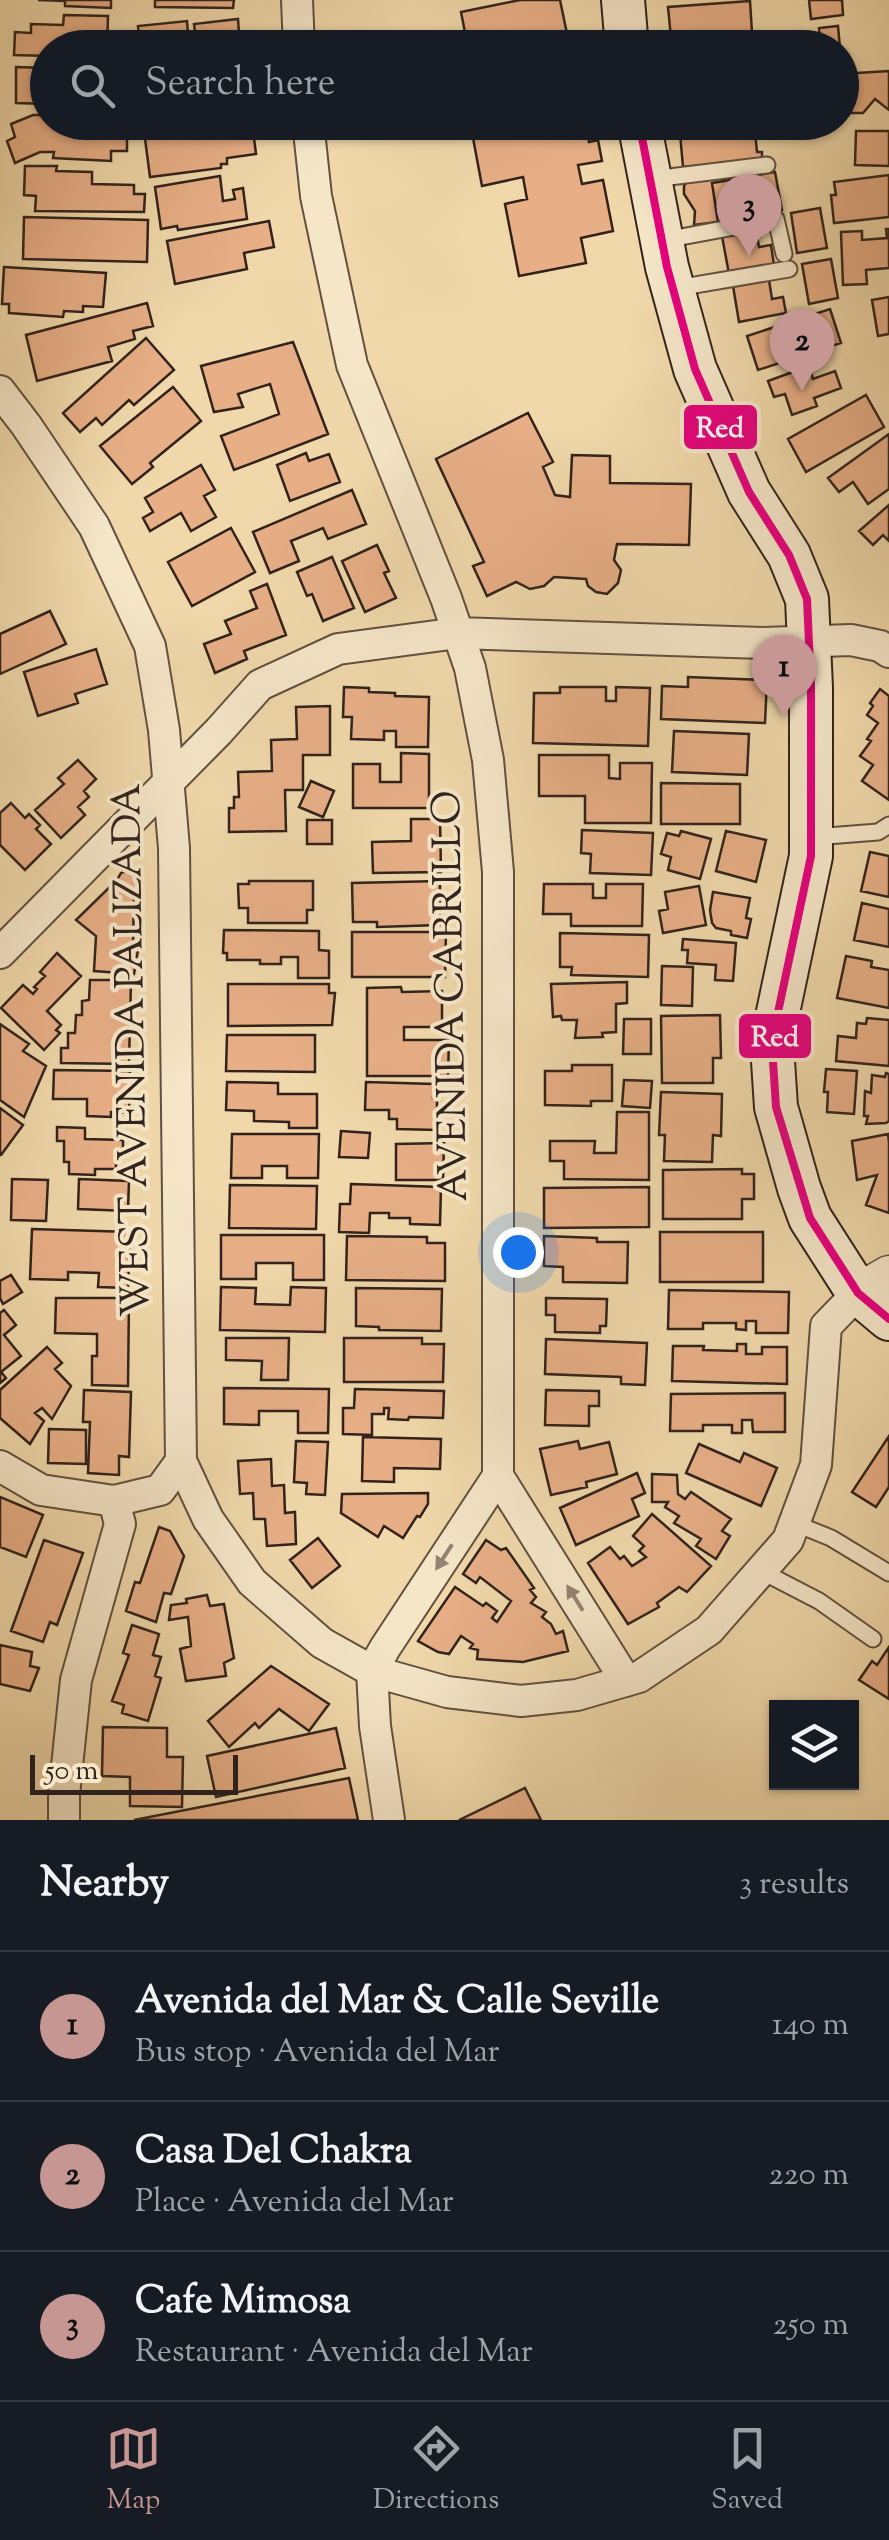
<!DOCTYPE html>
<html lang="en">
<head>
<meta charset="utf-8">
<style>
  body { margin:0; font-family:"Sorts Mill Goudy",serif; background:#242831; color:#f1f3f6 }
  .controls { position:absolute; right:30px; bottom:30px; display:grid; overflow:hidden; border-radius:0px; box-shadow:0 2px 8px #0004 }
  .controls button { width:90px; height:90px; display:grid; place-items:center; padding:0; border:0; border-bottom:2px solid #363941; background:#171b24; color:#f1f3f6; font:50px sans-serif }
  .scale { position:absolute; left:30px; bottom:25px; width:208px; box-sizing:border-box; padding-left:10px; border:5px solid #31231c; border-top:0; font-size:28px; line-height:35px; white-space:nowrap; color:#31231c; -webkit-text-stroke:8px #f5e6c8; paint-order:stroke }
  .you { position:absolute; left:518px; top:1252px; width:35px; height:35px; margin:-25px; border:8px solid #fff; border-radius:50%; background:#1a73e8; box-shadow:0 0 0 15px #1a73e833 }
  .badge { display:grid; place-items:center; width:65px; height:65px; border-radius:50%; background:#c59692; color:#111; font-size:32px; font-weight:700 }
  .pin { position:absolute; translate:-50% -82px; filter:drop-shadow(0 2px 5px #0008) }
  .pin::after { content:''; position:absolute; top:52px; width:35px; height:30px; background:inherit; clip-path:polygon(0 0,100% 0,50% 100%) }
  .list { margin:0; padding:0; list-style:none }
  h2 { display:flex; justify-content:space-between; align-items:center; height:130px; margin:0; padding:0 40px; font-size:42px }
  h2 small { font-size:32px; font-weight:400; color:#9ea1a6 }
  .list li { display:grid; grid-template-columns:65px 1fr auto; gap:30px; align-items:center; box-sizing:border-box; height:150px; padding:0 40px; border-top:2px solid #363941 }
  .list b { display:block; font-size:38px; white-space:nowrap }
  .list p { margin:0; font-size:32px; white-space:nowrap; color:#9ea1a6 }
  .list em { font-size:32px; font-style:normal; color:#9ea1a6 }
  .icon { flex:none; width:55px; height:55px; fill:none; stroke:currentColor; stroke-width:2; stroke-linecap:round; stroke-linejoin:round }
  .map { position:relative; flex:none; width:889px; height:1820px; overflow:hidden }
  .search { position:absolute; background:#171b24; box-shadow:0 2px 8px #0004; left:30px; right:30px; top:30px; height:110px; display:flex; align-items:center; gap:25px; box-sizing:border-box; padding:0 35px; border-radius:55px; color:#9ea1a6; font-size:38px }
  .sheet { height:580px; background:#171b24 }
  nav { display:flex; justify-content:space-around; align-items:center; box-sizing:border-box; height:140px; border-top:2px solid #363941; background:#171b24; font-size:28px; color:#9ea1a6 }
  nav a { display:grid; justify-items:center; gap:5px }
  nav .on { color:#c59692 }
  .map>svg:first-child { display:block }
  .building { fill:#e8af87; stroke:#31231c; stroke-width:2.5 }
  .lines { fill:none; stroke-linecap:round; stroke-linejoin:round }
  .service-casing { stroke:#615040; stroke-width:19 }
  .minor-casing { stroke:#615040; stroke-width:34 }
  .tertiary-casing { stroke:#615040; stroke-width:41 }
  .secondary-casing { stroke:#31231c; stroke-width:46 }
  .service { stroke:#f5e6c8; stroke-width:15 }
  .minor { stroke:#f5e6c8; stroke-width:30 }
  .tertiary { stroke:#f5e6c8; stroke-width:38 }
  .secondary { stroke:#f5e6c8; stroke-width:42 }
  .bus-1-casing { stroke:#f5e6c8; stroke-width:15 }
  .bus-1 { stroke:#e5007d; stroke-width:8 }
  .oneway { fill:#938472 }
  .labels { text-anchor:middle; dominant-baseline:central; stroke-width:8; stroke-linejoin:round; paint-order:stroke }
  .street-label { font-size:40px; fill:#31231c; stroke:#f5e6c8 }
  .line-badge { stroke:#f5e6c8; stroke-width:4 }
  .badge-label { font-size:28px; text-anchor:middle; font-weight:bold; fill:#fff }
</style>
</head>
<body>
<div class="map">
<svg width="889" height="1820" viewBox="0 0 889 1820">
  <rect width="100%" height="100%" fill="#f0d8aa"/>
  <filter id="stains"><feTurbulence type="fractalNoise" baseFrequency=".002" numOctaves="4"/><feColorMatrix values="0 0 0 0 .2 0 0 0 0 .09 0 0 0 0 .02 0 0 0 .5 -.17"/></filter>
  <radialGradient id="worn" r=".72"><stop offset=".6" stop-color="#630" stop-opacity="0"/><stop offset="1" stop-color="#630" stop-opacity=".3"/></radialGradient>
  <path class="building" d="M38,0H111V8L65,6V1Z
    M155,0H234L233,8L155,7Z
    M520,0H560L570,48H468L461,12Z
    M809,0H842L843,15L811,19Z
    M750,1L753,48H672L668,7Z
    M64,15L108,16L107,48H48V56L14,55L15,32L31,33V24L63,25Z
    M238,19L240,48H197L194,24Z
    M187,21L189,48H140L138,26Z
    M838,26L840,48H820L819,28Z
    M16,67L48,68V104L16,103Z
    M889,71V110L875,99L863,113H842V74Z
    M33,115H48V122H127V151H111V161L53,158L54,152H40L15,163L7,141L15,137L11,124Z
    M209,122H252L256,154L227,158V164H221V168L150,177L144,131Z
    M483,122H585L589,142L598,140L602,161L578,165L582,184L603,180L613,231L581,238L586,263L519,276L505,204L527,199L523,177L482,186L473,138L486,135Z
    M679,122H754L757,152H762V160L683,167Z
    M856,131H889V166L855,165Z
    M25,166H57L56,171L92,172V184L134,185V194H145L144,212L35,211L36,196L24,195Z
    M775,172L782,210L718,222L712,183Z
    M889,175V217L834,223L831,195H836L834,182Z
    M220,176L223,201L235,199L233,190L243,188L247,219L178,230L177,226L161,229L155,187Z
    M724,177L725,181L712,183L718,222L694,225L695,211L684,194V186L689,178Z
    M820,208L827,248L797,253L791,213Z
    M24,217L148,220L147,262L23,259Z
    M269,221L274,247L244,253L247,269L175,284L167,241Z
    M886,229H889V268L866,270L867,284L843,285L841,232L862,231V240L887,238Z
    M756,230L759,247L771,245L774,265L729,274L722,236Z
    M831,259L838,298L809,304L802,264Z
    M4,267L106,273L103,307L83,306V312L64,311L63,317L9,313V304H2Z
    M769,280L772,299L783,297L786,313L739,322L733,286Z
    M889,297V334L878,336L872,300Z
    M147,303L153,326L133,331L135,339L108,347L112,361L37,381L26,335Z
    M830,309L841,343L758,370L747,336Z
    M146,338L174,370L134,405L129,400L102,425L96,418L80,432L63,413Z
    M293,342L328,434L234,470L221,436L279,414L270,384L238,394L243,407L214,412L201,366Z
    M809,366L813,379L835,371L841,388L814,398L817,406L792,415L785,394L774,397L768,381Z
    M173,387L201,421L150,463L153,467L132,484L100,446Z
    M866,395L884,427L806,472L788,439Z
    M528,413L553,462L543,467L555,495L570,497L572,455L610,456V483L691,484L689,545L617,544L614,560L621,570L618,583L607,594L596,592L588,586L586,579L554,577L544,586L530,589L516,582L487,596L473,566L484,562L436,459Z
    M889,434V489L868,504L853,482L839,492L828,478Z
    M306,453L309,461L329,454L340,482L290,501L277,465Z
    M201,465L215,490L204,496L216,517L191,531L181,513L150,531L143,518L153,512L145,498Z
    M352,490L366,524L328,539L323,528L291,541L299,561L270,573L253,532Z
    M889,505V541L883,535L873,545L859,531Z
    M231,528L255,572L192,606L168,562Z
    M377,545L389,571L384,573L396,598L365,612L342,561Z
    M332,557L354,608L323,621L312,594L307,596L297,572Z
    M267,584L286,635L244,651L247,659L215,673L204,644L231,634L225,621L257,608L250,591Z
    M50,611L66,644L0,674V634Z
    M96,649L107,684L75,694L78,703L38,716L24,672Z
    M688,677L767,680L765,723L661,719L662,686L688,687Z
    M344,687L369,688V692L395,693V696L429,697L428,747H396V731H384V740L351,739L352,717H343Z
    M560,687H606V701H616V687L650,688L648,746L533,743L534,693H560Z
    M880,689L889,696V800L862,781L873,765L860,756L871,741L867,739L878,723L867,715L873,706L870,703Z
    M330,706V755H303V790H285L286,831L229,832V808H234V797H239L238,772L272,771L271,740L297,739L296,707Z
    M674,731L749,734L747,775L672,772Z
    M401,753L429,754V808H353V764H380V782H401Z
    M539,755H609V778L620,779V763H652L651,823H585V796H539Z
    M78,760L96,779L84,791L89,797L78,807L85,815L61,838L35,810L64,784L58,778Z
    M311,781L334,791L323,817L299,807Z
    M661,783L740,784V824H661Z
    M11,803L25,818L29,814L40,825L36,829L51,844L25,870L0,845V813Z
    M411,819H440L441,872L373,873L372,842L411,841Z
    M307,820H332V844H307Z
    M582,830L653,833L651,875L590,873L591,854L581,853Z
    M681,831L711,839L700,879L668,870L671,857L661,854L667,833L679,836Z
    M726,831L766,840L756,882L716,871Z
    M870,852L889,856V897L861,891Z
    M128,870L136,872L139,880L138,887L134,891L133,949L138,950L134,974L94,971L96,936L76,920L117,880L121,873Z
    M249,881H313V910H307V923H248V908H239L238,884H249Z
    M440,881V925L377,927V922H353L352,883Z
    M544,884H593V898H606V884H643L642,926H571V914H543Z
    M699,886L706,925L663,933L659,911L668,909L665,892Z
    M713,892L750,898L746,918L751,919L747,938L731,935V931L716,928L712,923L710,910Z
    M862,903L889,909V947L854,940Z
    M224,930L319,931V950L329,951V978H298V957H281V964H260V960H227V953H223Z
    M352,932H446L445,977H352Z
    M560,933L649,935L648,977L571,975L572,967H560Z
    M683,939L736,943L733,981L715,980L716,965L687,963L688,950H682Z
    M57,953L81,976L47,1011L61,1025L56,1030L60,1033L44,1050L1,1008L23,985L33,994L37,989L34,987L45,976L40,972Z
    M846,956L872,961L871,967L889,970V1008L837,998Z
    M662,966L693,967L692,1006L661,1005Z
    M90,980H131L129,1064L61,1063V1048H68V1033H75L76,1015H82V1001L89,1000Z
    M627,982V1003L616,1004V1032L602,1033L603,1037L575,1038L577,1020H562L561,1016L553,1017L551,984Z
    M228,984H329V993H335L332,1025L228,1026Z
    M401,987L402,992L442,991V1027H404V1040H449L448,1076H367V988Z
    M720,1015L721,1058H713V1083H662L661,1016Z
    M867,1018L889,1020V1066L836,1061L838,1036L856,1038L857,1023L866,1024Z
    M624,1019H651V1054H623Z
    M0,1024L29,1044L23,1051L46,1066L24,1117L0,1100Z
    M227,1035H315V1072L226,1071Z
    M572,1065H612V1101H591V1106L545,1105V1071H572Z
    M826,1069L857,1071L854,1114L827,1112L828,1092H824Z
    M54,1070L130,1071L129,1113L111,1112V1117L87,1116V1099H53Z
    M886,1073L889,1074V1121L886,1123L866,1124L868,1116H864L865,1091L871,1093L872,1075L885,1077Z
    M624,1080L652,1081L650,1108L622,1106Z
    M227,1082L278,1083V1094H317V1128H289V1122L254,1121V1111L226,1110Z
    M366,1082L434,1084L433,1098H437V1130L397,1129V1119H389V1110H365Z
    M661,1092L722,1094L721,1136L713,1135L712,1162L664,1161L665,1135H659Z
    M0,1108L23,1125L1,1155H0Z
    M617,1112H649V1180L564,1179V1161H550V1141H595L594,1153H616Z
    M57,1127L85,1128V1139L123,1140V1154H116V1169H95V1175L69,1174V1162H64V1141H57Z
    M341,1131L370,1133L368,1158L339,1157Z
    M232,1134H319L318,1178H287V1166H262V1178H231Z
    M888,1134L889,1142V1213L866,1205L877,1175L857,1180L852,1141Z
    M444,1143L443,1180H396V1144Z
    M742,1169V1174H754V1199H742V1219H663V1170Z
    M12,1179L48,1180L46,1221L11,1220Z
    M79,1179L129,1181L128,1211L78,1209Z
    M351,1184L441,1187L440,1225L410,1224V1218H389V1213H370L369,1233L339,1232L340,1204H350Z
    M230,1185L317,1186L316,1229L229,1228Z
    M649,1187V1227L544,1228V1188Z
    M32,1229L130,1232L128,1288L98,1287L99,1273L68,1272V1280L30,1279Z
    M660,1232H763V1282H660Z
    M221,1235H324V1280H293V1263H256V1279H221Z
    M347,1236L427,1237V1243H445V1281L346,1280Z
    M544,1236L597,1238V1242H628L627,1283L563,1282V1267L544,1266Z
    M11,1275L22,1292L3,1304L0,1298V1281Z
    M221,1287L256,1288L255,1304L290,1305L291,1287L326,1288L325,1332L220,1330Z
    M356,1288L442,1289L441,1331L379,1330V1327L356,1326Z
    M669,1290L789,1292L788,1333H756V1321H746V1330L736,1329V1323H703V1329H668Z
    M56,1298H129L128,1386L92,1385V1356H97V1334L55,1333Z
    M546,1298L607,1299L606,1326H600V1333L555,1332V1315H546Z
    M4,1310L16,1325L4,1335L21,1356L1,1372L6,1378L0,1383V1313Z
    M226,1338H289L288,1380H261L262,1361L226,1360Z
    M344,1338H422V1344H444L443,1382H344Z
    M546,1339L647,1343L645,1385L621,1384V1377L545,1374Z
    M737,1344H746V1354H762V1347H787V1384L672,1381L673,1346H704L703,1350L737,1351Z
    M47,1347L62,1363L55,1369L71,1386L52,1419L42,1408L35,1413L44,1421L30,1444L0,1418V1390Z
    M224,1388L329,1389L328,1433H298V1411H259V1425L224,1424Z
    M355,1389L444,1391L443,1418L409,1417L408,1420L388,1419L389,1408H384V1414H372V1435L343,1434V1408H354Z
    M84,1390L131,1392L129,1457L119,1456V1475L88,1473L90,1422H83Z
    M546,1390L599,1391V1406H589V1426L545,1425Z
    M785,1393V1432H753L752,1420H742V1433H732V1425H703V1431H670L671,1394Z
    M49,1429L86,1430V1464L48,1463Z
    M889,1436V1487L876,1507L852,1492Z
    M363,1437L441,1439L440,1469L394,1468V1482L362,1481Z
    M296,1441L328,1442L325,1495L306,1494L307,1483L294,1482Z
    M578,1441L580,1449L609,1442L617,1474L586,1482L587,1487L551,1495L540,1449Z
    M699,1444L740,1462L744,1453L777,1468L761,1506L686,1473Z
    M271,1459L272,1486L284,1485L285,1513L295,1512L296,1544L267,1546L265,1519H254L253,1493L240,1494L238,1461Z
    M637,1473L645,1493L632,1499L639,1516L576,1545L560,1508Z
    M652,1474L677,1475L678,1494L685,1499L691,1492L731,1519L722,1531L730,1536L716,1559L696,1546L701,1539L674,1523L679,1516L665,1507L668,1502H652Z
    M428,1493V1504L420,1517L417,1516L403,1538L384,1526L378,1537L341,1513L342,1494Z
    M0,1497L43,1515L26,1557L0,1547Z
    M652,1514L711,1566L687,1592L679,1587L657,1603L659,1607L628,1624L588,1563L610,1547L620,1559L624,1556L632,1566L646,1557L639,1551L644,1546L633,1536Z
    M159,1527L170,1531L184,1556L171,1594L164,1593L156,1622L126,1611L135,1582L140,1583Z
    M318,1538L340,1566L312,1588L290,1560Z
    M44,1540L83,1553L57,1625L50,1622L43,1642L11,1631Z
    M486,1540L501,1550L506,1548L534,1588L530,1590L536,1597L531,1603L546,1612L542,1617L551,1624L556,1634L563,1631L568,1651L523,1662L477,1659L478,1650L470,1648L473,1644L461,1636L449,1654L438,1652L418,1641L455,1587L483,1606L486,1603L497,1611L492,1618L497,1622L511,1601L480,1577L476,1583L463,1574Z
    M207,1595L210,1606L224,1604L234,1658L224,1663L226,1676L186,1681L180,1649L191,1646L188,1617L169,1620L171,1605L187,1603L186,1599Z
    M132,1625L159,1634L153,1655L161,1657L155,1676L161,1678L148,1721L122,1713L124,1705L112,1701L129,1655L123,1653Z
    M0,1645L32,1652L30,1666L39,1668L30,1691L0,1684Z
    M889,1647V1699L859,1680L872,1661L877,1665Z
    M271,1666L329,1704L309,1731L279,1709L259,1728L255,1723L229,1747L208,1721Z
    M103,1727L167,1728V1757H183L182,1807L130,1806V1777L102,1776Z
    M336,1728L345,1768L216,1797L207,1756Z
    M349,1778L358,1820H134Z
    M525,1788L541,1820H459Z"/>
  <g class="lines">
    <defs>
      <path id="service" d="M653,179L767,165
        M665,240L776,219L784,254
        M677,288L789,269
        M814,837L878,832L889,825
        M794,1523L831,1538L889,1573
        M761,1571L819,1601L873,1639"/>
      <path id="minor" d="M297,0L299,48
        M308,122L316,196L352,365L446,598L470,668L488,760L498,872V1476L626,1681
        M0,391L26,425L94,526L150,646L164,730L174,848L181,1461L208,1519L252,1582L322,1643L372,1671L447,1692L521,1701L577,1695L639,1677L709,1630L788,1540L816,1465L826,1326L858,1293
        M0,953L219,731L260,685L338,649L458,633L763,643L851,640L880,646L889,652
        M0,1466L41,1490L114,1501L160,1490L181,1461
        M372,1671L385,1648L498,1476
        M372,1671L375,1726L389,1820
        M64,1820V1795L76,1680L120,1524L114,1501"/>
      <path id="tertiary" d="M858,1293L889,1275"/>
      <path id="secondary" d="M623,0L627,48
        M639,122L667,267L695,369L749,492L789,555L807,599L811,688V856L777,1017L773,1061L776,1107L799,1188L810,1218L858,1293L889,1319"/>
    </defs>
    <use href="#service" class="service-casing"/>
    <use href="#minor" class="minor-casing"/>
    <use href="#tertiary" class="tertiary-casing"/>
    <use href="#secondary" class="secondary-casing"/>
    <use href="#service" class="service"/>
    <use href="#minor" class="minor"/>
    <use href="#tertiary" class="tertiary"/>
    <use href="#secondary" class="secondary"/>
    <defs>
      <path id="bus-1" d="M639,122L667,267L695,369L749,492L789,555L807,599L811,688V856L777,1017L773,1061L776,1107L810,1218L858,1293L889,1319"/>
    </defs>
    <use href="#bus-1" class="bus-1-casing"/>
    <use href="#bus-1" class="bus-1"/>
  </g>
  <defs><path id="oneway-solid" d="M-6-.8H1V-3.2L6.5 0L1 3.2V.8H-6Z" transform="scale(2.5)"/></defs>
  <g class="oneway">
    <use href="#oneway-solid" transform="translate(444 1557) rotate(123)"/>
    <use href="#oneway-solid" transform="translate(575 1598) rotate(-122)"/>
  </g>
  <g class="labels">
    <g class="street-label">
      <text transform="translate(453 996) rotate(-91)">AVENIDA CABRILLO</text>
      <text transform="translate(134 1050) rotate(-91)">WEST AVENIDA PALIZADA</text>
    </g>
  </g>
  <g class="line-badge">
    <rect x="682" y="403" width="77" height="48" rx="10" fill="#e5007d"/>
    <rect x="737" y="1012" width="76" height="48" rx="10" fill="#e5007d"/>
  </g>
  <g class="badge-label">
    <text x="720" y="437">Red</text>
    <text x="775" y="1046">Red</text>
  </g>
  <rect width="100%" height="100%" filter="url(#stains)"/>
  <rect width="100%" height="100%" fill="url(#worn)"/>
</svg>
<div class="controls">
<button><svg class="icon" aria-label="layers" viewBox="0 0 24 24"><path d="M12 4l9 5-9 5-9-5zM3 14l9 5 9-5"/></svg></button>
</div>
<div class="scale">50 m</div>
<div class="you"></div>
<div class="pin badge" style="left:784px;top:717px">1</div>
<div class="pin badge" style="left:802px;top:391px">2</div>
<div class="pin badge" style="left:749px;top:256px">3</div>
<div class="search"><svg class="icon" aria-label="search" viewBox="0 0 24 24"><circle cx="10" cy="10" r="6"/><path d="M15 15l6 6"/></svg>Search here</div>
</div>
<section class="sheet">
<h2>Nearby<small>3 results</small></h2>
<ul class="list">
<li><span class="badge">1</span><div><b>Avenida del Mar &amp; Calle Seville</b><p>Bus stop · Avenida del Mar</p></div><em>140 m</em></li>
<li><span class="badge">2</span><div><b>Casa Del Chakra</b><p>Place · Avenida del Mar</p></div><em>220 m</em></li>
<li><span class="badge">3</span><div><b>Cafe Mimosa</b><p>Restaurant · Avenida del Mar</p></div><em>250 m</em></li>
</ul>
</section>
<nav>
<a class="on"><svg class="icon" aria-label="map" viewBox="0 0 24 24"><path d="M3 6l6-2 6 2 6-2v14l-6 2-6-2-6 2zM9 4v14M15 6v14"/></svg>Map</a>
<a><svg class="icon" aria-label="directions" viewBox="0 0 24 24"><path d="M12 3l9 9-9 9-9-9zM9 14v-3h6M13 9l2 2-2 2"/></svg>Directions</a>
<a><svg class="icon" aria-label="saved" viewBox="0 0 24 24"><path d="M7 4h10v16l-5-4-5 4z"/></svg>Saved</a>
</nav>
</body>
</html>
